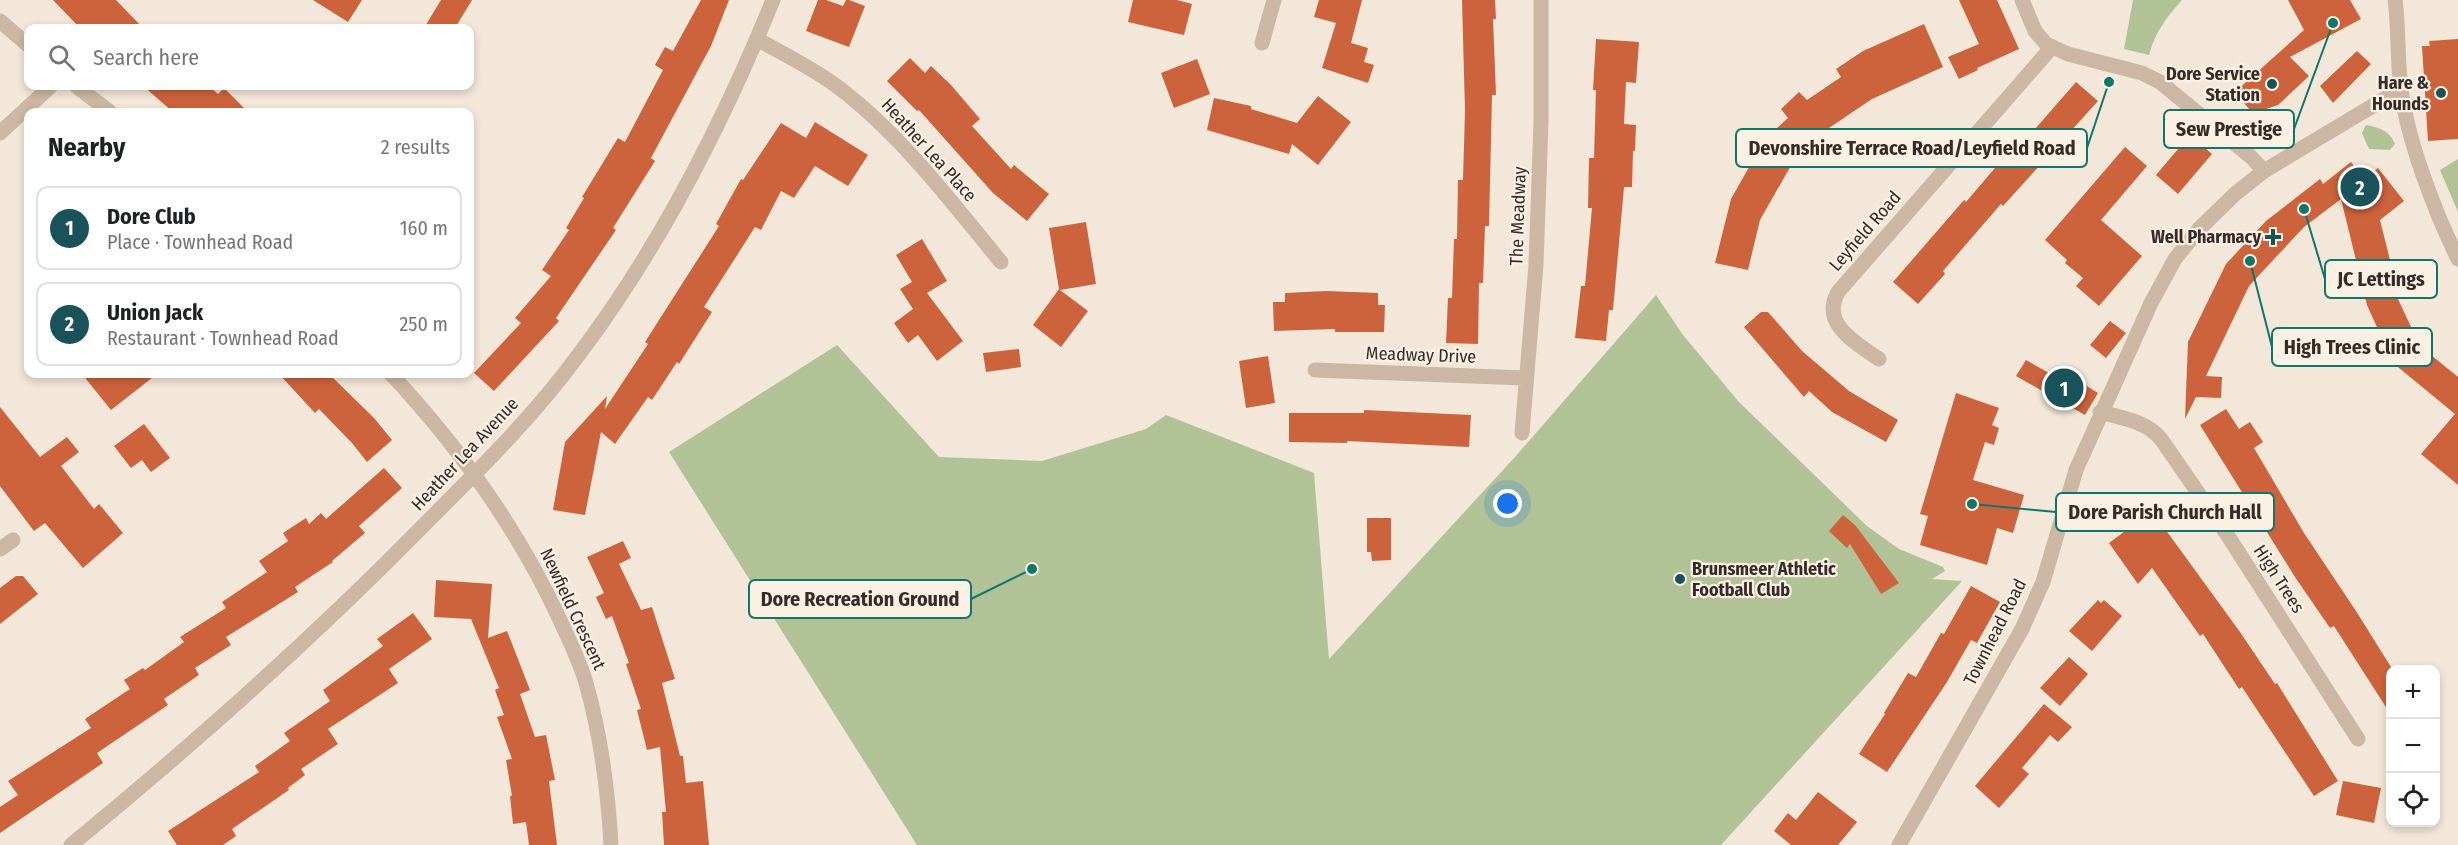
<!DOCTYPE html>
<html lang="en">
<head>
<meta charset="utf-8">
<style>
  body { margin:0; font-family:"Fira Sans Condensed",sans-serif; background:#f6f6f6; color:#202124 }
  .controls { position:absolute; right:18px; bottom:18px; display:grid; overflow:hidden; border-radius:12px; box-shadow:0 3px 9px #0003 }
  .controls button { width:54px; height:54px; display:grid; place-items:center; padding:0; border:0; border-bottom:2px solid #e0e0e0; background:#fff; color:#202124; font:30px sans-serif }
  .you { position:absolute; left:1508px; top:504px; width:21px; height:21px; margin:-15px; border:4px solid #fff; border-radius:50%; background:#1a73e8; box-shadow:0 0 0 9px #1a73e833 }
  .badge { display:grid; place-items:center; width:39px; height:39px; border-radius:50%; background:#195359; color:#fff; font-size:20px; font-weight:700 }
  .pin { position:absolute; translate:-50% -50%; border:3px solid #fff; box-shadow:0 2px 6px #0006 }
  .list { margin:0; padding:0; list-style:none }
  h2 { display:flex; justify-content:space-between; align-items:center; height:78px; margin:0; padding:0 24px; font-size:26px }
  h2 small { font-size:20px; font-weight:400; color:#757577 }
  .list li { display:grid; grid-template-columns:39px 1fr auto; gap:18px; align-items:center; box-sizing:border-box; height:84px; margin:0 12px 12px; padding:0 12px; border:2px solid #e0e0e0; border-radius:12px }
  .list b { display:block; font-size:22px; white-space:nowrap }
  .list p { margin:0; font-size:20px; white-space:nowrap; color:#757577 }
  .list em { font-size:20px; font-style:normal; color:#757577 }
  .icon { flex:none; width:33px; height:33px; fill:none; stroke:currentColor; stroke-width:2; stroke-linecap:round; stroke-linejoin:round }
  .map { position:relative; flex:none; width:2458px; height:845px; overflow:hidden }
  .search { position:absolute; background:#fff; box-shadow:0 3px 9px #0003; left:24px; top:24px; width:450px; height:66px; display:flex; align-items:center; gap:15px; box-sizing:border-box; padding:0 21px; border-radius:12px; color:#757577; font-size:22px }
  .panel { position:absolute; background:#fff; box-shadow:0 3px 9px #0003; left:24px; top:108px; width:450px; height:270px; border-radius:12px }
  .map>svg:first-child { display:block }
  .green { fill:#b2c297 }
  .building { fill:#cd633c }
  .lines { fill:none; stroke-linecap:round; stroke-linejoin:round }
  .minor { stroke:#cbb7a3; stroke-width:15 }
  .poi-dot { fill:#195359; stroke:#faf1e4; stroke-width:2 }
  .labels { text-anchor:middle; dominant-baseline:central; stroke-width:4.5; stroke-linejoin:round; paint-order:stroke }
  .poi-label { font-size:18px; font-weight:bold; fill:#362b26; stroke:#faf1e4; text-anchor:end }
  .street-label { font-size:18px; fill:#362b26; stroke:#faf1e4 }
  .leader { fill:none; stroke:#0f766e; stroke-width:2 }
  .callout-dot { fill:#0f766e; stroke:#faf1e4; stroke-width:2 }
  .callout { fill:#faf1e4; stroke:#0f766e; stroke-width:2 }
  .callout-label { font-size:20px; text-anchor:middle; font-weight:bold; fill:#362b26 }
</style>
</head>
<body>
<div class="map">
<svg width="2458" height="845" viewBox="0 0 2458 845">
  <rect width="100%" height="100%" fill="#f2e7d8"/>
  <path class="green" d="M2133,0H2182C2166,18 2155,32 2149,55L2124,49Z
    M2366,125C2380,128 2389,130 2395,144L2390,150L2369,149L2362,133Z
    M2458,159V212L2440,170Z
    M1656,295L1683,335L1739,402L1867,526L1899,549L1943,567L1945,571L1932,579L1962,581L1721,845H917L669,452L837,345L939,457L1042,461L1146,429L1166,415L1314,473L1329,659L1515,457Z"/>
  <path class="building" d="M53,0H116L143,28H80Z
    M313,0H362L348,22Z
    M441,0H472L455,28H424Z
    M701,0H729L711,46L651,158L655,161L613,228L616,230L556,318L559,321L494,391L474,373L521,323L515,318L551,276L542,270L569,230L566,228L584,198L582,197L618,138L625,142L663,70L655,65L665,47L673,51Z
    M818,0H826L843,6L846,0H849L865,6L849,47L806,31Z
    M1133,0H1177L1192,4L1184,35L1128,22Z
    M1319,0H1362L1351,43L1368,48L1364,62L1374,65L1368,83L1322,68L1336,23L1314,17Z
    M1462,0H1495L1496,19H1493L1496,95H1492L1489,226H1485L1483,283H1479L1478,344L1446,343L1448,298H1452L1454,239H1457L1458,180H1463L1465,111Z
    M1959,0H1997L2019,49L1977,68L1978,70L1959,79L1948,57L1979,44Z
    M2288,0H2350L2361,19L2290,57L2309,76L2278,105L2263,110L2249,109L2235,92L2304,30Z
    M1924,24L1943,67L1872,99L1823,132L1797,155L1760,220L1748,270L1715,263L1731,199L1765,139L1788,118L1781,109L1799,92L1807,100L1841,77L1836,69L1863,51Z
    M1596,39L1639,42L1636,83L1626,82L1624,124L1636,125L1635,151H1633L1632,187H1624L1613,310H1609L1606,341L1575,338L1581,286H1585L1592,208H1588L1589,158H1594L1596,90H1593Z
    M2458,39V139L2428,141L2422,46H2430L2429,41Z
    M2357,51L2371,64L2333,103L2320,86Z
    M910,58L925,73L931,66L951,85L980,119L972,126L1011,169L1014,165L1049,194L1027,221L993,193L919,110L917,111L887,81Z
    M1197,59L1210,94L1174,108L1161,73Z
    M2076,82L2098,101L2003,206L2001,204L1943,271L1945,274L1918,304L1893,282L1964,200L1966,202L2017,142L2021,145Z
    M143,86H209L218,94L224,88L248,112H173Z
    M1318,96L1351,122L1318,165L1292,144L1289,154L1207,130L1214,98L1251,106V109L1297,123Z
    M815,122L868,155L848,186L815,166L794,198L781,191L761,230L755,227L704,307L712,312L679,364L677,362L652,400L648,397L615,444L601,432L585,515L553,510L565,442L607,396L605,409L648,344L645,342L719,226L716,224L741,179L743,180L781,123L806,138Z
    M2190,135L2212,154L2178,194L2156,175Z
    M2125,147L2147,166L2101,220L2142,256L2099,306L2076,286L2083,278L2065,263L2067,260L2045,240Z
    M2351,162L2364,179L2378,168L2404,201L2380,220L2395,280L2390,282L2420,346L2458,377V485L2421,454L2455,414L2393,363L2367,305L2341,199L2304,227L2249,286L2206,376L2222,377L2221,398L2196,397L2185,419L2188,342L2226,264L2266,221L2320,179L2323,184Z
    M1086,222L1096,284L1060,290L1088,311L1061,347L1033,325L1059,289L1049,228Z
    M922,239L947,281L927,293L963,341L937,361L918,335L908,343L894,323L913,309L900,289L912,282L896,255Z
    M1326,291L1378,293V305H1385L1384,332H1335V329L1274,331L1273,302H1285V293Z
    M1761,312H1768L1802,351L1849,391L1898,420L1886,442L1832,412L1809,391L1804,397L1744,327Z
    M2110,321L2126,333L2106,358L2090,345Z
    M1019,349L1021,367L986,372L983,353Z
    M1268,356L1275,403L1246,408L1239,361Z
    M2026,360L2065,382L2082,383L2098,393L2085,415L2016,376Z
    M82,374H157L111,410Z
    M279,374H329L374,418L392,440L367,462L352,443L319,409L315,413Z
    M1956,393L1999,408L1992,425L1999,428L1994,445L1985,442L1973,480L2024,495L2013,533L1997,528L1987,565L1920,545L1928,516L1920,514Z
    M0,407L40,457L67,437L79,452L61,466L94,509L99,504L123,533L83,568L45,523L34,531L0,486Z
    M2226,409L2239,429L2250,422L2263,442L2254,448L2304,533L2356,611L2391,667V715L2334,626L2330,628L2295,577L2200,425Z
    M1364,410L1471,415L1469,447L1347,441V443L1289,442V413H1364Z
    M144,424L170,458L151,472L142,460L131,468L114,446Z
    M384,468L402,488L359,526L365,533L332,561L333,562L295,587L298,592L226,637L231,645L195,668L199,675L164,699L168,705L97,753L103,763L0,833V807L18,795L8,781L91,728L85,719L130,689L124,680L143,668L145,670L184,642L180,637L226,608L222,602L267,572L259,561L288,541L283,533L306,518L309,524L321,513L326,519Z
    M2152,511L2240,632L2275,684L2277,683L2338,781L2314,796L2242,687L2239,689L2203,634L2200,636L2152,568L2138,584L2109,543Z
    M1843,515L1855,525L1899,583L1881,594L1850,544L1847,548L1829,531Z
    M1367,518H1391V560L1372,561L1371,552H1367Z
    M623,541L631,558L619,564L641,610L652,607L675,679L662,683L680,756H683L686,783L703,781L709,845H664L662,812H666L660,747L647,750L637,710L641,709L626,664L629,663L612,616L606,619L596,597L604,593L587,557Z
    M16,576H23L38,594L0,624V588Z
    M436,580L492,584L488,638L507,631L530,690L520,694L535,737L546,735L555,780L549,781L557,845H529L526,822L513,824L510,796H512L506,760L512,759L497,717L504,715L495,690L499,688L471,619L434,617Z
    M1971,586L2000,602L1977,643L1971,640L1947,682L1887,772L1859,754L1885,714L1884,713L1908,673L1916,677L1941,633L1944,634Z
    M2098,600L2101,603L2104,600L2122,616L2092,651L2069,631Z
    M413,613L432,639L389,669L398,683L328,729L338,744L301,769L305,775L288,788L289,790L232,829L236,836L223,845H177L168,831L259,772L255,766L290,741L284,733L330,701L323,690L383,646L377,639Z
    M2069,657L2088,674L2060,706L2040,688Z
    M2044,704L2072,727L2058,742L2050,735L2022,768L2029,774L1999,808L1975,786Z
    M2343,781L2381,788L2374,823L2336,815Z
    M1818,792L1857,822L1838,845H1791L1774,831L1788,813L1796,820Z"/>
  <g class="lines">
    <path class="minor" d="M2022,0L2035,31L2046,44L2068,54L2142,73L2160,82L2251,157L2264,171
      M2395,0C2399,29 2397,59 2401,88C2407,140 2435,212 2458,259
      M0,21L28,45
      M757,39C787,56 820,72 847,94C906,141 953,204 1001,262
      M1262,43L1274,0
      M76,86L110,112
      M0,133L51,86
      M1879,359C1856,343 1820,324 1838,292L2052,47
      M1315,370L1525,378
      M391,374C459,447 518,529 560,620C569,640 580,662 586,683C601,736 608,790 611,845
      M2100,412C2122,418 2146,421 2161,439L2228,536L2358,739
      M1522,433L1536,265L1541,122V0
      M0,549L13,540
      M71,845C194,744 312,639 423,526C477,472 532,418 577,357C659,249 722,125 773,0
      M1899,845L2022,629L2043,582L2076,470L2151,303L2175,259L2199,229L2235,194L2264,171L2401,89"/>
  </g>
  <g class="poi-dot">
    <circle cx="2272" cy="84" r="6"/>
    <circle cx="2441" cy="93" r="6"/>
    <path d="M2270 228h6v6h6v6h-6v6h-6v-6h-6v-6h6z"/>
    <circle cx="1680" cy="579" r="6"/>
  </g>
  <g class="labels">
    <g class="poi-label">
      <text x="2260" y="74">Dore Service<tspan x="2260" dy="21">Station</tspan></text>
      <text x="2429" y="83">Hare &amp;<tspan x="2429" dy="21">Hounds</tspan></text>
      <text x="2261" y="237">Well Pharmacy</text>
      <text x="1692" y="569" text-anchor="start">Brunsmeer Athletic<tspan x="1692" dy="21">Football Club</tspan></text>
    </g>
    <g class="street-label">
      <text transform="translate(929 150) rotate(48)">Heather Lea Place</text>
      <text transform="translate(1518 216) rotate(-88)">The Meadway</text>
      <text transform="translate(1865 231) rotate(-49)">Leyfield Road</text>
      <text transform="translate(1421 355) rotate(2)">Meadway Drive</text>
      <text transform="translate(465 454) rotate(-47)">Heather Lea Avenue</text>
      <text transform="translate(2279 579) rotate(57)">High Trees</text>
      <text transform="translate(573 609) rotate(65)">Newfield Crescent</text>
      <text transform="translate(1995 632) rotate(-63)">Townhead Road</text>
    </g>
  </g>
  <path class="leader" d="M2333 23L2294 129M2109 82L2087 148M2304 209L2325 279M2250 261L2272 347M1972 504L2056 512M1032 569L971 599"/>
  <g class="callout-dot">
    <circle cx="2333" cy="23" r="6"/>
    <circle cx="2109" cy="82" r="6"/>
    <circle cx="2304" cy="209" r="6"/>
    <circle cx="2250" cy="261" r="6"/>
    <circle cx="1972" cy="504" r="6"/>
    <circle cx="1032" cy="569" r="6"/>
  </g>
  <g class="callout">
    <rect x="2164" y="110" width="130" height="38" rx="6"/>
    <rect x="1736" y="129" width="351" height="38" rx="6"/>
    <rect x="2325" y="260" width="112" height="38" rx="6"/>
    <rect x="2272" y="328" width="160" height="38" rx="6"/>
    <rect x="2056" y="493" width="218" height="38" rx="6"/>
    <rect x="749" y="580" width="222" height="38" rx="6"/>
  </g>
  <g class="callout-label">
    <text x="2229" y="136">Sew Prestige</text>
    <text x="1912" y="155">Devonshire Terrace Road/Leyfield Road</text>
    <text x="2381" y="286">JC Lettings</text>
    <text x="2352" y="354">High Trees Clinic</text>
    <text x="2165" y="519">Dore Parish Church Hall</text>
    <text x="860" y="606">Dore Recreation Ground</text>
  </g>
</svg>
<div class="controls">
<button>+</button>
<button>−</button>
<button><svg class="icon" aria-label="locate" viewBox="0 0 24 24"><circle cx="12" cy="12" r="6"/><path d="M12 2v4M12 18v4M2 12h4M18 12h4"/></svg></button>
</div>
<div class="you"></div>
<div class="pin badge" style="left:2064px;top:388px">1</div>
<div class="pin badge" style="left:2360px;top:187px">2</div>
<div class="search"><svg class="icon" aria-label="search" viewBox="0 0 24 24"><circle cx="10" cy="10" r="6"/><path d="M15 15l6 6"/></svg>Search here</div>
<section class="panel">
<h2>Nearby<small>2 results</small></h2>
<ul class="list">
<li><span class="badge">1</span><div><b>Dore Club</b><p>Place · Townhead Road</p></div><em>160 m</em></li>
<li><span class="badge">2</span><div><b>Union Jack</b><p>Restaurant · Townhead Road</p></div><em>250 m</em></li>
</ul>
</section>
</div>
</body>
</html>
